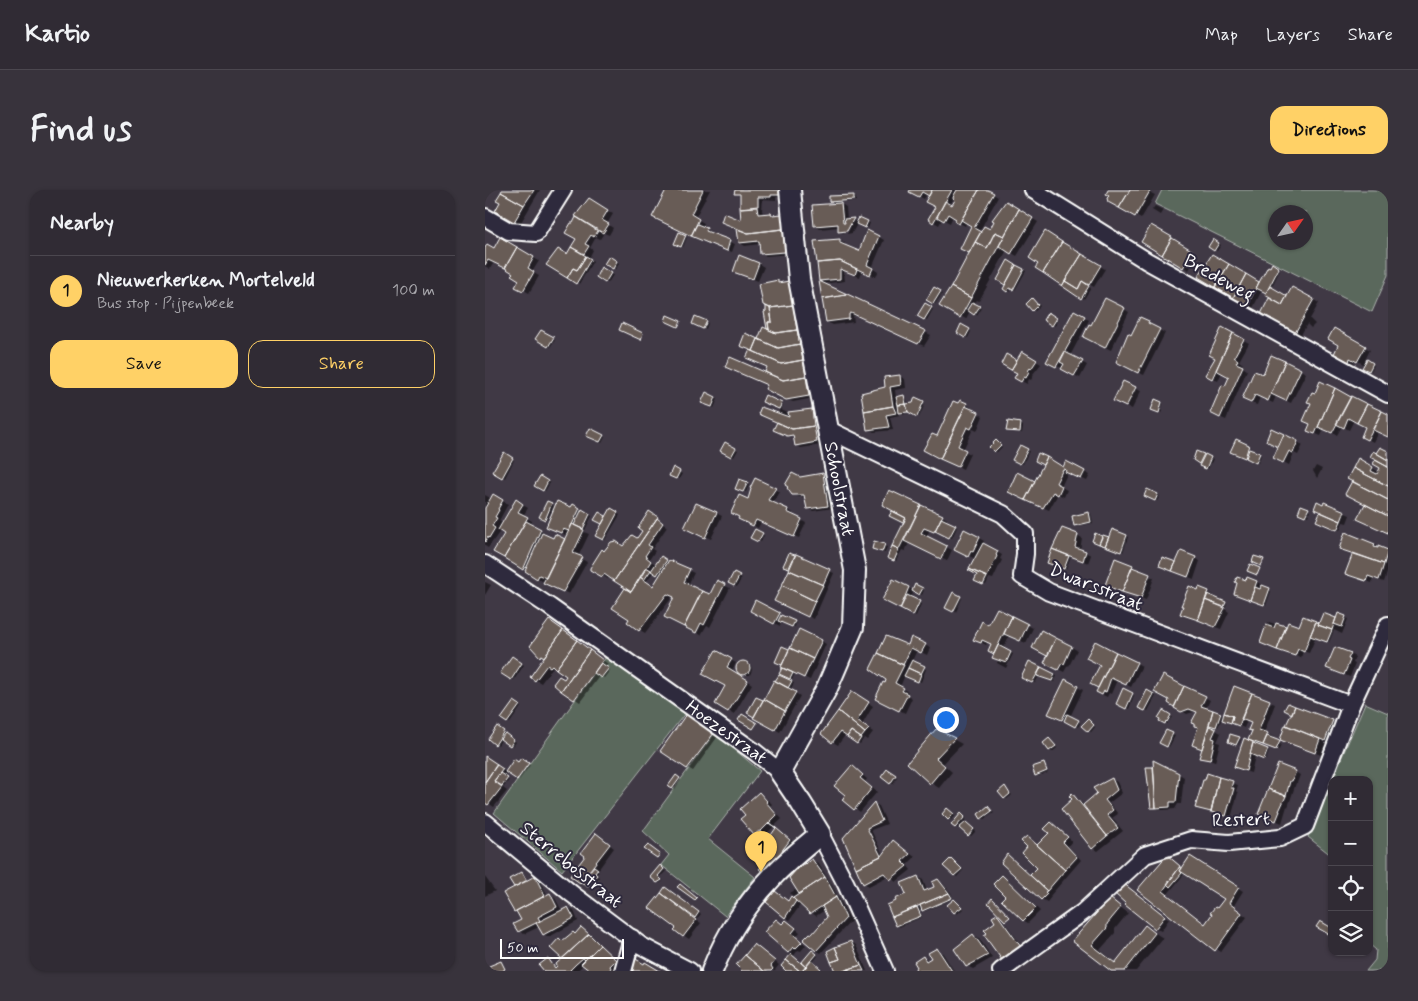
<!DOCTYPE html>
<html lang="en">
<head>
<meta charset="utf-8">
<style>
  body { margin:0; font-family:Mynerve,sans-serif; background:#38333c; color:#f1f3f6 }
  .controls { position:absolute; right:15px; bottom:15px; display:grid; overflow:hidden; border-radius:10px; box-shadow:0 1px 4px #0004 }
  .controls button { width:45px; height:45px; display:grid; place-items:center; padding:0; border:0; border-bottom:1px solid #4b474f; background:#302b34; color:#f1f3f6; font:25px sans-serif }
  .compass { position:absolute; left:783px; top:15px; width:45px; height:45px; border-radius:50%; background:#302b34; box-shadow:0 1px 4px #0004; rotate:56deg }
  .scale { position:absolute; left:15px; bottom:12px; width:124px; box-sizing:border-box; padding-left:5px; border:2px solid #fff; border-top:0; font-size:14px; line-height:18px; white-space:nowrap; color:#fff; -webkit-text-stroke:4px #2f2a3d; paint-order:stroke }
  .you { position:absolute; left:460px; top:529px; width:18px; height:18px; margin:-12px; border:4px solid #fff; border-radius:50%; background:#1a73e8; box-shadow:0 0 0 8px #1a73e833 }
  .badge { display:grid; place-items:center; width:32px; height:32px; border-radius:50%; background:#ffd166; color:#111; font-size:16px; font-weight:700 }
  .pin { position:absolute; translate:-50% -41px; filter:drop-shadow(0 1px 2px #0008) }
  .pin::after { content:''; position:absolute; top:26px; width:18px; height:15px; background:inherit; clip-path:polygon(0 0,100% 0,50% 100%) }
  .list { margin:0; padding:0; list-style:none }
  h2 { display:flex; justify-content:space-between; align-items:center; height:65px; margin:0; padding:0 20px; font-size:21px }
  h2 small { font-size:16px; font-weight:400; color:#a8a7ac }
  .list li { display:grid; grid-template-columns:32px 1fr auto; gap:15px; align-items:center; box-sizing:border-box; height:70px; padding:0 20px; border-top:1px solid #4b474f }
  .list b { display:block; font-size:19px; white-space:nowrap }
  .list p { margin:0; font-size:16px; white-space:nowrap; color:#a8a7ac }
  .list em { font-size:16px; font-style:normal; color:#a8a7ac }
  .actions { display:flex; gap:10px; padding:15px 20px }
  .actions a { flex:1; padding:11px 0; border:1px solid #ffd166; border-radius:15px; text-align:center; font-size:18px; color:#ffd166 }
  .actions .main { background:#ffd166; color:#111 }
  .icon { flex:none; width:28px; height:28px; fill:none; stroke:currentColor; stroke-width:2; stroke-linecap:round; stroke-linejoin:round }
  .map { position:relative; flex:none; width:903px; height:781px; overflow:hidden; border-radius:15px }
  header { display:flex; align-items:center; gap:30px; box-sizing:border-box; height:70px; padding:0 25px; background:#302b34; border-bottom:1px solid #4b474f }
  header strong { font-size:24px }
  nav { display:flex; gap:28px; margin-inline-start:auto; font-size:18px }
  .intro { display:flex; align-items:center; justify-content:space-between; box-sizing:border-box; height:120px; padding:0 30px }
  h1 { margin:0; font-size:35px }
  .button { padding:12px 22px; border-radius:15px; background:#ffd166; color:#111; font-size:18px; font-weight:700 }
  main { display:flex; gap:30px; padding:0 30px }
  aside { flex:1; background:#302b34; border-radius:15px; box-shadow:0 1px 4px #0004 }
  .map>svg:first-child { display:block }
  .green { fill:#5a675c; stroke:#acb3ae; fill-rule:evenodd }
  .shadow { fill:#0007; fill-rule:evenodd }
  .building { fill:#685b57; stroke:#fff }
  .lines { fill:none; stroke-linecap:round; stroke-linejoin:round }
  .minor-casing { stroke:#fff; stroke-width:20 }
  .tertiary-casing { stroke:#fff; stroke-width:24 }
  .minor { stroke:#2f2a3d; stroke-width:16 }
  .tertiary { stroke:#2f2a3d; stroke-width:20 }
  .labels { text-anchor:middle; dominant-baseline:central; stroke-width:4; stroke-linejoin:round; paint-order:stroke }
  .street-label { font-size:19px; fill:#fff; stroke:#2f2a3d }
</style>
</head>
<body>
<header>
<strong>Kartio</strong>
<nav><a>Map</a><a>Layers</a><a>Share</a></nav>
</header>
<div class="intro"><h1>Find us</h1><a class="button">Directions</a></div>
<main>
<aside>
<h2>Nearby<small></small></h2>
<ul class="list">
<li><span class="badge">1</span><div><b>Nieuwerkerken Mortelveld</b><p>Bus stop · Pijpenbeek</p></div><em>100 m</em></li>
</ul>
<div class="actions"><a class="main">Save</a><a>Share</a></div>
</aside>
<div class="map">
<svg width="903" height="781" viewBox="0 0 903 781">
  <rect width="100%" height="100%" fill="#403945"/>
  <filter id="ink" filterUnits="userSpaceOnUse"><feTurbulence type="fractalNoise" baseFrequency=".02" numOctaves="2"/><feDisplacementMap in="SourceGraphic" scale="10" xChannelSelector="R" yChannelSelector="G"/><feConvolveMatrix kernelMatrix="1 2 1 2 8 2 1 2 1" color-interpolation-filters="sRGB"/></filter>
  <g filter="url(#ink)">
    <path class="green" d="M677,0H903V85L887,122L670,14ZM821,22V52H791V22Z
      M121,467L201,522L77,681L9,623Z
      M880,513L903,523V781H881L890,770L891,760L884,754V590H847Z
      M230,543L275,581L223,649L270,687L240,726L176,675L184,665L158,641Z
      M847,591V666L823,647Z"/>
    <path class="shadow" d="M19,0H55L35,34L12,20L17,11Z
      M183,0H225L210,28L219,33L217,38L226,42V44L250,54L247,62L212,49L174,30Z
      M251,0H302V7H291V10L278,9L277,20L278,25L286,24L290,26H297L302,29L305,64L281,66L276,63L275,54L260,56L255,53L254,39L237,32H257L256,6L251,3Z
      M427,0H501L513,7L494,42L497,43L505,41L522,13L553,32L532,66L522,60L494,111L492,110L489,114L496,118L492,125L485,121L481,129L456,116L486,63L477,58L488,35L482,32L480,36L471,31L472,29L468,26L465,33L457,29L454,35L444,29L452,17L445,5L442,4L439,9L426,2ZM469,8L472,9L467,16L465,15Z
      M624,0H660L670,5L656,29L624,11L626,5Z
      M369,6L371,8V11L353,12L361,17L362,30H368L373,32L375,28L385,33L383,38L372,34L367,43L362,44L366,35H364L359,43L355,41L354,37L335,39L330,35L351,14L345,11Z
      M104,9L128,24L122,34L128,38L124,45L119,43L115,49L111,47L105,58L108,60L104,68L108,71L94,94L63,74L82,66L93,49L91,27Z
      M670,16L678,20L675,25L667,20Z
      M666,37L712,65L704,80L657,52Z
      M561,43L620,79L609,97L602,93L601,95L606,98L599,109L578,95L555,73Z
      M200,46L202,47L198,57L191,53Z
      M394,47L399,50L387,78L393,82L391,87L377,81L375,87L359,81L360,91L338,94L446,145L439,156L373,126H368L369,132L348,135L342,132L331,52L355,50L360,53V57L374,62Z
      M16,49L54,71L47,82L54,86L44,103L32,96L36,89L30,82L9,72L5,79L0,76V60H9Z
      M728,51L736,55L732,61L725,56Z
      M728,65L775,94L787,75L795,80L786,98L803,108L808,98L834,113L825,129L830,134L826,138L822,134L816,145L778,123L786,108L783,103L777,100L768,118L715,87Z
      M125,68L134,73L131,79L121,74Z
      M524,72L541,81L530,100L527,98L525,102L523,101L522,94L514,90Z
      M274,74L279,77L273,91L255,84Z
      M117,79L128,85L123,93L112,86Z
      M293,92L296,94L304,92L309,95L329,208L308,212L287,202L280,184L284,177L263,167L274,150L286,142Z
      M449,99L457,104L450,114L443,110Z
      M547,110L555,116L550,121L548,120Z
      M440,115L448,119L442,130L434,125Z
      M639,119L644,122L626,160L605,150L607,136Z
      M590,122L604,130L585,166L602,175L595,188L563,171Z
      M563,124L573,130L570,136L559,130Z
      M211,127L223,133L221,139L208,133Z
      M663,132L668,135V137L680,143L659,185L638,175L647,147Z
      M477,136L486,141L483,148L473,143Z
      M738,139L764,153L754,171L758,174L756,176L762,180L741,230L732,226L746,187L737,182L733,191L722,185L732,168Z
      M850,140L885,160L880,170L889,175L886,181L879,177L880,175L871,170L869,173L850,163L855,155Z
      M56,141L70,150L65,157L52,149Z
      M538,163L556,174L548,184L549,185L546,190L544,189L542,194L531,188L533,182L532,172Z
      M787,166L821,183L806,213L791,206L788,213L775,207L772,215L763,212L778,186Z
      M414,186L420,189L421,198L410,200L411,208L419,206L421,208L423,215L429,214L431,209L440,214L434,227L426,222L418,224L414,222L415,225L405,227L408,240L389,242L384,239L402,197Z
      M638,193L656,201L647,219L635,213Z
      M835,193L903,226V247L893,242L888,252L877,246L882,237L869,230L864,240L857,236L852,245L839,239L836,246L829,243L827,234L830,205Z
      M221,204L233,209L229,218L218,212Z
      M281,207L298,215L296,220L303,223L326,221L332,224L337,255L316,258L311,255L310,248L295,243L293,224L295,219L281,213Z
      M671,210L678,214L676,220L677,221L676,223L667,219Z
      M475,212L486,217L485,219L498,226L492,241L488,239L478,260L485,264L478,279L445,263L452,248Z
      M536,234L538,236L537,243L523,240Z
      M106,240L120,247L117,253L103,246Z
      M798,245L818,255L813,265L809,263L804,275L790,267L795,256L783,250Z
      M751,251L765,258V260L776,265L773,273L749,263Z
      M513,253L517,257L512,262L510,261Z
      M240,254L253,260L249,267L237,261Z
      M535,257L544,261L538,274L529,269Z
      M895,258L903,262V271L900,276H903V343L879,332L881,314L868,291L874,270L894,282L897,277L890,273L891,265Z
      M712,263L728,269L723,279L709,270Z
      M19,264L29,270L20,288L9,281Z
      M582,273L605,285L602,291L583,282L576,297L582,300L579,307L573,304L564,320L530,304L550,293L559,275L579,279Z
      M831,276L837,279L832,288L828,281Z
      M189,279L197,284L194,289L186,285Z
      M338,284L343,287L348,318L328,321L323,318L321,307H314L308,304L315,288Z
      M55,287L65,293L60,301L50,295Z
      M254,290L264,295L261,302L251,298Z
      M271,290L295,302L288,313L303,320L308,323L307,325L321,333L314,348L276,332L273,338L260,331L270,313L263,307Z
      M663,300L675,306L672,311L661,306Z
      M405,302L457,326L462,329L461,331L472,337L467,348L445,340L441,347L467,360L462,371L424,353L420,361L417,360L411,371L403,367L420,333L406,326L409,320Z
      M0,305L7,309L8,306L23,314L14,331L18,333L31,311L43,318L38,326L47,331L46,335L60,343L59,346L68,350L80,351L83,346L68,339L88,316L107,326L99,342L104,344L93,367L102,372L84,404L57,391L10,362L21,343L16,340L3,358L0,356Z
      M63,312L69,316L62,330L56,326Z
      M212,314L237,326L226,349L206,340Z
      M839,314L865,325L862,333L858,332L855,340L832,330L836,322L830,319Z
      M817,317L825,321L823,326L816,323Z
      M126,320L135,325L120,350L112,345L118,334L114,324L122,328Z
      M603,323L606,324L608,333L592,336L590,335Z
      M170,326L182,337L167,359L170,361L164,370L172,375L177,368L209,383L203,395L225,406L232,392L245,398L225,437L222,435L216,445L186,430L191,407L188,406L160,443L155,440L143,431L145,429L142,398L125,386L123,389L106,378L120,362L139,358L153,350ZM169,381L176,386L169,398L161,392Z
      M270,341L279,345L276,352L267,348Z
      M592,345L597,348L595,360L606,365L603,373L586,366L581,379L565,374L573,362L569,359Z
      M610,345L625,348L641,346L643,347L638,362L610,352Z
      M494,348L499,351L498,354L517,365L515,369L517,370L508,389L504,388L501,395L491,390L495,383L491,369L475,362Z
      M390,352L402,357L400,363L390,359Z
      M890,355L903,361V380L899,392L888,388L887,393L862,384L869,364Z
      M304,364L349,383L329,429L296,414L306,378L300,375Z
      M678,368L692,374L710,368L715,371L709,389L678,377Z
      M647,376L653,379L652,381L669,388L661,410L627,398Z
      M250,383L257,387L252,397L245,393Z
      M762,391L772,392L777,395L776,397L786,401L781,415L755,406Z
      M0,392L6,395L0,405Z
      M431,396L439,400L437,405L429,401L426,407L436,414L431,426L404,413L424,398L429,401Z
      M713,401L723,402L728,405L727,408L742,414L740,419L744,422L736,439L702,426Z
      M468,404L477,408L471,422L462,417Z
      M271,412L311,433L310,437L297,432L295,436L266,421Z
      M512,420L548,438L541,453L524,446L518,459L528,464L521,478L512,473L513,470L508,468L510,464L508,454L503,452L501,455L490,449L504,437Z
      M839,425L852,430L854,425L863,429L857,444L849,440L844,452L831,447L824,463L818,461L816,468L776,452L784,432L802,438H815L819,428L835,435Z
      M70,435L123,474L121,477L125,480L119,488L115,485L95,512L69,494L79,491L83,486L72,478L71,479L68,477L56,493L46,487L61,467L52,462Z
      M556,442L592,460L584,476L583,475L579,482L565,475L563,466L549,458Z
      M336,451L341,454L325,490L310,483L306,492L309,493L305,500L315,506L295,542L270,528L271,508L278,512L298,477L299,475L292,471L298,458L305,461Z
      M610,452L657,476L646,497L632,490L626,504L624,503L622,507L612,502L614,498L607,494L617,475Z
      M440,455L445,458L442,465L432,460L427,471L441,479L436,492L420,485L415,497L423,502L422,505L427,508L420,523L397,511L401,495L423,456Z
      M231,462L251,473L247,481L267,494L249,524L231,513L242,496Z
      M865,464L870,467L868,473L870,474L865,487L842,478Z
      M28,468L39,475L29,490L17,482Z
      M260,471L266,476L267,480L265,485H260L253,481L252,474Z
      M545,472L572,486L569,492L554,486L550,493L537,487Z
      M679,486L725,510L721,519L739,526L749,498L790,514L779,543L788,547L787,550L796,554L794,560L774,554L773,556L784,561L781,570L770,566L766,583L756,580L751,577L764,552L768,541L767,533L762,531L759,538L737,528L733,537L730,536L729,539L736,543L732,552L735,553L730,572L716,567L718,559L713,522L711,521L702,524L684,513L686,509Z
      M592,497L598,500L585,527L595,533L593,537L570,526Z
      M639,500L649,505L644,519L633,514Z
      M662,502L671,506L663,521L655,517Z
      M373,506L388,516L377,535L388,542L382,550L379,548L375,554L361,544L353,555L348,552Z
      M29,513L36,517L25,533L18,529Z
      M678,522L687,527L682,534L675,530Z
      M808,523L847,532L853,535L845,553L841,551L836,565L797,550Z
      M208,528L233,546L208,581L203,578Z
      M605,532L610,537L606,542L604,541Z
      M14,539L31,552L28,556L17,549L13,555L4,549Z
      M451,540L477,554L458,574L467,582L454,598L446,593Z
      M681,541L690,546L684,557L676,553Z
      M754,548L756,549L753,555L747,553Z
      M564,549L572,558L567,562L559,553Z
      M0,568L21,582L34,574L37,569L45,575L34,590L23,582L20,587L24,590L18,598L22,601L9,617L0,611Z
      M558,575L563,583L553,586L551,585Z
      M670,578L694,584L699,587L696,614H693L690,619L677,620L667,617L662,579Z
      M372,580L382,589L380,592L392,602L375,622L359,609Z
      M402,581L412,587L408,594L398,587Z
      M810,582L815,585L812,593H811L803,617L802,616L797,633L780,626Z
      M723,585L753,595L751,601L753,603L746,628L717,620L712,617Z
      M191,587L196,590L190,599L185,596Z
      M627,589L632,592L637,603L624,613L633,624L627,628L638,641L613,661L608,658L588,605L599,615Z
      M520,598L527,605L522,609L519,608Z
      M275,603L287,614L285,616L297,629L281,644L279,643L275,647L270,644L261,625Z
      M389,614L394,616L402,634L386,640L398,665L413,655L430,667L422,675L426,680L411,692L403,686L384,696L379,693L359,649Z
      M503,617L509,623L499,629L497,628Z
      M465,621L470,626L466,630L464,629Z
      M478,626L481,629L479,632L491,641L486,646L474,637L473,638L471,637Z
      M566,633L587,651L583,656L596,670L565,706L566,707L562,712L557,709L527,669L546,686L553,678L544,657L542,647L553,656L565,643Z
      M297,643L310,653L285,685L281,672Z
      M116,648L129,658L113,680L114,681L111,685L114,687L106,697L87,686Z
      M682,666L698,679L705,668L758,701L748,717L762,727L736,762L654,700ZM700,683L741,708L721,735L682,705Z
      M466,669L478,680L472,687L460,676Z
      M327,670L333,673L345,692L366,731L336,763L331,760L328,746L344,727L340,720L331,726L316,714L305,730L300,727L304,712L307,708L312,710L305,703L310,700L314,702Z
      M175,677L181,681L174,688L178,691L175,693L167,687Z
      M37,684L43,691L50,688L55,691L63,706L65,705L70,708L77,721L83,718L89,721L93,731L64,747L58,744L54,737L39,744L34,741L37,730L34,724L30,721L31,698L26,689Z
      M517,686L522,689L555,721L543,733L538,730L521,706Z
      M0,687L10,701L0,706Z
      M433,687L438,690L442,701L450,697L453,691L458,694L466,703L468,709L440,721L437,719L435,720L437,727L414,737L409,728L438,715L422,705Z
      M181,698L216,724L211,730L216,733L204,749L191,740L192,738L166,718Z
      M643,698L684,729L676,741L670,738Z
      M625,709L643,723L630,739V743L615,760L631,773L661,737L678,748L651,781H628L589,751Z
      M469,710L478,719L472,724L464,715Z
      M512,726L517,729L540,760L523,772L517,769Z
      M301,731L315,742L311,747L321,755L316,761L313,760L308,767L317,774L327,761L333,766L328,772L337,781H303L307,765L304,762L298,735Z
      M97,739L102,742L135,774L129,780L130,781H107L99,774L92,781H61L63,770L72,778L79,769L77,752L91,745Z
      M488,745L494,748L507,768L488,779L482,776Z
      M366,752L371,755L382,781H352Z
      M270,755L294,775L290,780L291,781H260Z
      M452,759L457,762L469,781H433L438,767L443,770L448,768Z"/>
    <path class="building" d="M17,0H49L39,15L16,2Z
      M181,0H218L206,24L214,29L206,46L167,27Z
      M250,0H297V5H286V7H273V16L255,18V4H249Z
      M425,0H447L444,6L437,2L434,7L424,2Z
      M447,0H467L448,33L443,29L450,17L440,12Z
      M472,0H494L474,34L470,32L471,29L463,24L459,31L452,27L460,11L467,15L470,10L468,8L469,5Z
      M494,0H503L509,3L489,38L496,42L484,63L475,59L486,36L476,30Z
      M623,0H645L634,18L623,12L622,8L624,6L621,4Z
      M645,0H663L665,1L650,27L634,18Z
      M16,2L39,15L29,32L10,21L15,12L11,10Z
      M369,5V10L344,12V6Z
      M104,8L123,20L117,30L124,34L118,43L90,26Z
      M521,11L534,19L519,46L510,42L502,58L490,52L499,36L505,39L509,31L507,30Z
      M356,13L358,33H360L359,29L369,28L362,41L353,42V34L329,36L327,15Z
      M272,17L273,24L286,23L287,25L297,24L298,39L263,43L236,32L239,23L256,30L255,18Z
      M534,19L548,28L526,64L514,56Z
      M91,27L113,41L109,47L106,45L100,54L104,56L99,64L86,57L91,49L80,43L86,33H88Z
      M374,27L383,31L380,38L371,34Z
      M212,34L222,38L221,41L245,50L242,61L206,46Z
      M666,35L687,47L677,65L656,52Z
      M252,39L263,43L298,39L300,62L275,64L274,51L254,53Z
      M382,40L394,46L382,75L388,78L385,85L355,71L332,73L329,51L355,49V53L374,61Z
      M560,41L577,52L558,83L550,78L553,74L544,68Z
      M194,42L201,45L196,57L189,54Z
      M510,42L519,46L486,108L466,97L490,52L502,58Z
      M15,47L32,57L20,78L3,70L0,75V58L2,54L9,58Z
      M687,48L708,61L698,78L677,65Z
      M728,49L734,53L729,61L723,57Z
      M577,52L597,64L577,96L558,83Z
      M32,57L49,67L43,78L49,82L38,101L30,97L34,90L26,85L28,83L20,78Z
      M86,57L101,66L92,80L88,78L82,88L61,75L73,59L82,64Z
      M597,64L616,75L604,95L597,91L593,99L580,91Z
      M727,64L744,74L730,97L713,87Z
      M254,65L274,73L268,89L248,82Z
      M101,66L106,69L91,94L82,88L88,78L92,80Z
      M124,66L132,71L128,79L119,74Z
      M523,70L531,75L520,95L512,90Z
      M355,71L372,79L370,85L355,79V89L334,91L332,73Z
      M787,73L794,78L781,103L771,98L783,76L785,77Z
      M744,74L761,84L748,108L730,97Z
      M531,75L539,79L528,100L524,98L522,102L518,99Z
      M116,77L126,83L120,93L111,87Z
      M761,84L774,92L762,116L748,108Z
      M293,90V93L304,91L308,115L285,118L278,115L274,94Z
      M334,91L360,103L361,105L337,109Z
      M580,91L593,99L597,91L604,96L596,109L577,96Z
      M785,96L802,106L797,115L780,105Z
      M449,97L456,101L448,114L441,110Z
      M466,97L486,108L475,128L454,116Z
      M807,97L829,109L810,143L776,124L784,108L797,115Z
      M360,103L441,141L433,154L366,123L364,124V129L341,132L337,109L361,105Z
      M547,108L553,115L547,121L541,114Z
      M620,108L640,118L620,158L598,147L604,134L606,135Z
      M487,112L495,116L489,125L482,120Z
      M440,113L447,117L439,130L432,126Z
      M308,115L312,140L291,143L284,140L283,132H287L285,118Z
      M281,116L285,118L287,132H283L284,140L282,139L279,122L281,121Z
      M589,120L600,126L571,177L561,172Z
      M563,122L572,128L567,136L558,130Z
      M182,125L196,131L193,137L180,131Z
      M210,126L222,131L218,139L207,134Z
      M655,127L664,131L663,133L675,139L653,183L631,172L643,143L646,145Z
      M137,133L158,143L156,150L134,140Z
      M476,134L485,139L480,148L472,143Z
      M278,137L291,143L312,140L315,154L293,158L273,149Z
      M737,137L748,143L727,189L720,185L730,168L724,165Z
      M849,138L881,156L872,172L865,168L864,172L849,164L853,155L843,149Z
      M56,140L69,147L63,157L50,149Z
      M260,143L273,149L268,161L255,156Z
      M748,143L759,149L749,167L753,170L751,173L758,176L735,228L725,223L737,195L740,196L744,187L731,180Z
      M273,149L293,158L315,154L318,170L296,174L268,161Z
      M265,160L296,174L318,170L321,186L298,190L280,182L282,177L261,168Z
      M537,161L552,170L546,179L545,178L543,181H544L541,188L539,187L536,192L529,188L532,183L526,180Z
      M580,162L598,171L589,186L576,179L579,174L575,172Z
      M521,164L532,170L526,180L516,174Z
      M786,165L800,171L783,211L770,205L766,213L757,209L769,181L778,184Z
      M245,167L298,190L321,186L324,206L301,210L280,199L282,195L240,177Z
      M882,169L888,173L884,181L877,178Z
      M800,171L816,179L801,211L786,204Z
      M415,185L416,195L405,197L408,216L379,221L376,203L400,197L399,187Z
      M638,191L651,197L641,217L628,211Z
      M835,191L850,198L830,244L822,241L825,234L818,231L826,213L822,212L827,202L830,203Z
      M850,198L866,207L847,243L833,237Z
      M221,202L231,207L227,217L216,213Z
      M280,205L297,213L294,219L277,212Z
      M419,205L421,214L413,215L411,207Z
      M866,206L882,214L872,233L863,228L859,238L851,234Z
      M430,207L439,211L432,227L423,222L421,214L428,213Z
      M670,209L677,212L674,223L666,220Z
      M475,210L482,213L455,269L438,260L447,244L452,246L468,211L473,213Z
      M421,214L423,222L414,223L413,215Z
      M882,214L897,221L882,250L876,247L880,237L872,233Z
      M408,216L411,223L401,225L404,237L382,240L379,221Z
      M480,216L494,222L486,239L482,237L473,256L481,260L473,277L455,269Z
      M276,217L304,227L303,222L327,219L329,236L307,239L273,224Z
      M897,221L903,224V247L888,240Z
      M523,231L536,233L535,242L521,241Z
      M292,232L307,239L329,236L332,252L310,256L308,245L302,246L288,240Z
      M105,238L119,245L115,252L101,246Z
      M786,238L799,244L793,257L781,251Z
      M799,244L813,251L808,263L804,261L798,273L788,268Z
      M751,249L764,255L760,268L745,262Z
      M511,250L516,255L509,262L504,257Z
      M240,252L251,258L246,267L235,261Z
      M535,255L543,259L535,274L527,270Z
      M895,257L903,261V270L891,263Z
      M764,259L775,263L771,273L761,268Z
      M711,261L719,264L714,274L708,270Z
      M888,261L903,270V277L885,267Z
      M19,262L28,268L17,288L7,282Z
      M553,263L562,267L558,275L550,271Z
      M720,264L726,267L721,279L714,276Z
      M562,267L578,277L581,271L600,281L596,289L580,282L581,280L578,279L571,293L577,296L573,305L568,302L558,318L540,310Z
      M873,268L888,277L886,281L892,284L895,278L888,274L890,270L903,277V296L868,278Z
      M188,277L195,281L191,289L184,286Z
      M868,278L903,296V310L862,289Z
      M532,282L550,291L540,310L523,302Z
      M307,283L315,287L338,283L343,316L322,319L319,305H307L302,298L303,297L300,295Z
      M55,286L63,291L58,301L49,296Z
      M270,288L291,298L283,310L303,319L302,322L317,329L309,347L271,330L268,336L253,329L254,327L246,323L254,305L263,309L266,299L265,298Z
      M254,289L263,292L258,302L250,299Z
      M867,291L903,310V326L860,304Z
      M662,299L673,304L670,311L659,306Z
      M404,300L436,315L414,359L407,356L421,328L397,315Z
      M8,304L18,310L13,319L14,320L10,327L12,328L7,336L10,338L4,348L3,347L0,352V318Z
      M31,309L38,314L33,322L43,327L19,368L8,362L19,344L13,340Z
      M62,311L67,313L60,330L54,327Z
      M72,311L86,317L88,314L95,318L84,341L78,339L76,343L61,337Z
      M832,311L838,314L839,312L860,321L856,331L829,319Z
      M211,313L232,322L220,348L199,338Z
      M880,314L903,326V343L872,329Z
      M436,315L458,325L449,342L439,338L436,343L462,356L456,369L419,351Z
      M816,315L824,318L820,326L813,323Z
      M126,318L133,322L118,350L110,346Z
      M97,319L105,324L98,339L89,335Z
      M164,321L173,327L129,391L119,384L117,387L105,380V378L117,359L119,361L126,352L131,351L138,356L147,345L152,348L157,341L153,338Z
      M407,321L421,328L418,333L404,326Z
      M114,322L121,326L117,334L109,330Z
      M604,322L606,332L589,336L587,326Z
      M835,322L856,331L852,340L831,331Z
      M172,328L178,333L163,355L166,357L160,366L166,371L146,402L129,391Z
      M456,328L471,335L464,348L450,341Z
      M41,331L56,339L38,380L19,368Z
      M87,334L99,340L88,363L98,367L78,402L58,393Z
      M577,338L593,344L590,357L601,361L598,371L567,359Z
      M270,339L278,343L273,352L265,348Z
      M479,339L495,347L488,362L486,361L483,367L469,360Z
      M627,339L642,345L636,362L620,356Z
      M860,342L890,354L889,357L893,358V356L903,360L899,374L854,359Z
      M57,343L68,348L70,344L80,349L61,388L54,385L52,389L40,381Z
      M610,343L617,346L614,354L607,351Z
      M618,345L624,347L620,356L614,354Z
      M389,351L400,354L397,362L387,359Z
      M498,353L513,361L511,365L512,366L502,387L484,379Z
      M407,356L414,359L409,371L402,368Z
      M567,359L584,366L579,379L562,373Z
      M696,361L711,367L703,387L687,381Z
      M304,363L310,365L304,378L298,376Z
      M868,363L899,374L894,390L883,386L881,391L860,384Z
      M311,364L345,379L338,395L304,380Z
      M176,366L182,370L172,385L166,381Z
      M769,366L779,369L776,376L767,372Z
      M677,367L691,372L687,381L674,376Z
      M630,368L648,375L637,402L620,395Z
      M184,370L205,379L199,392L217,401L199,437L179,427L189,407L182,404L154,441L142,432L144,429L127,418L140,398L146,402L155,387L168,396Z
      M765,374L775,378L772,385L762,381Z
      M161,377L166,380L159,390L155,387Z
      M647,377L665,384L656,408L637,402Z
      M484,379L502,387L498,395L489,391L492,385L483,380Z
      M304,380L338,395L330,411L297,395Z
      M249,382L255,385L249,396L243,393Z
      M752,387L761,390L762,387L772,391L765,410L749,404L752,393L750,392Z
      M408,389L424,397L415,419L397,410Z
      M232,390L240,394L219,435L216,433L211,443L199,437L217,401L225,404Z
      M430,394L438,398L434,405L427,401Z
      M297,395L330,411L323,427L289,411Z
      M777,395L785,398L779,415L765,410L770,397L775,399Z
      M704,396L713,400L714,397L724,401L713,430L695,424L698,416H696Z
      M468,402L476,406L468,422L460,418Z
      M722,404L741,412L739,417L720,410Z
      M422,405L435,411L428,426L415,419Z
      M270,410L295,423L289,434L265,421Z
      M720,410L740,418L730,437L713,430Z
      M512,418L527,426L509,464L503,461L506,454L497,450L496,453L488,450L497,431L503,435Z
      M838,423L851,428L847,440L833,435Z
      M853,423L861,426L857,437L849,434Z
      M296,425L310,431L307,437L293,431Z
      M527,426L543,434L535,451L519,444Z
      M818,426L831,431L819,462L813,459L810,466L792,460L803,432L814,436Z
      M64,430L78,440L59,467L56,465L55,467L45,456Z
      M831,432L834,433L833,435L847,440L842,452L825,446Z
      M791,433L801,436L792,460L775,453L781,435L789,438Z
      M314,439L337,450L328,469L305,458Z
      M78,440L92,450L71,479L67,475L65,477L62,475L50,491L45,487Z
      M556,440L571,448L562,466L547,458Z
      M401,446L423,455L426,447L441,454L436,463L426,458L418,475L393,463Z
      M571,448L587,456L579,474L577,473L573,480L559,473Z
      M92,450L105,460L76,501L68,494L74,486L79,489L81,486L71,479Z
      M610,451L631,462L613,498L605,494L615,475L601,468Z
      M513,455L526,462L521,473L507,468Z
      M297,456L304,459L297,475L290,472Z
      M850,457L866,463L863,469L865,470L859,485L841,478Z
      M305,458L328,469L319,488L296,477Z
      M105,460L118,470L89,510L76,501Z
      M231,460L247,469L242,477L263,490L243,522L230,514L240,496L217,484Z
      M631,462L652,472L641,495L626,488L621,502L619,501L617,505L611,502Z
      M393,463L419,475L410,493L419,498L417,501L423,504L414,521L390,509L398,492L400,493L401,490L385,479Z
      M27,466L37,473L26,490L15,483Z
      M427,470L440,476L436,484L423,478Z
      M251 478a7 7 0 1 1 14 0a7 7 0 1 1-14 0Z
      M544,471L556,477L547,493L536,488Z
      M116,473L124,478L116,488L109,483Z
      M556,477L570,484L567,491L552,486Z
      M297,478L308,483L305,489L294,484Z
      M423,478L436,484L433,492L419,486Z
      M294,485L307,491L303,498L290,491Z
      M678,485L699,496L689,517L683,513L684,510L669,502Z
      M580,489L593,496L577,530L563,524Z
      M289,490L311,502L300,521L279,509Z
      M699,496L721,506L716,516L728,520L717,559L707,555L713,537L709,536V534L706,533L712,522L704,519L696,522L689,518Z
      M749,496L767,503L754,536L746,533L748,526L739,523Z
      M638,498L648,503L641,519L631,514Z
      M662,500L669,504L660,521L653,518Z
      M367,501L384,512L372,531L384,539L380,543L353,521Z
      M767,503L785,510L774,540L783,543L778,555L763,550L767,541L763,540L766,533L756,529Z
      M271,507L278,510L269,527L262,523Z
      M279,509L300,521L290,540L268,528Z
      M29,511L35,515L22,533L16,529Z
      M803,513L810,516L807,524L799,520Z
      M810,516L848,530L840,551L801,535Z
      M678,520L686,525L682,532L681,531L680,534L674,531L675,529L673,528Z
      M728,520L736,523L731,537L724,535Z
      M353,521L380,543L376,548L366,541L362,547L355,542L347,553L336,544Z
      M202,523L229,543L202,579L175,561Z
      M739,523L748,526L746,533L737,530Z
      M257,524L272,533L268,539L253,530Z
      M582,524L594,530L590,537L579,531Z
      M603,529L609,535L603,542L596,536Z
      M800,535L835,549L830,563L795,550Z
      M12,536L19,541L10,555L3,549Z
      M724,536L731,539L727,548L730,549L725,570L714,568Z
      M451,539L470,548L451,568L460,576L445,594L422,573Z
      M681,540L688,543L682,557L674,553Z
      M366,541L376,548L372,554L362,547Z
      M20,543L29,550L25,556L15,549Z
      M745,544L755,547L751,555L743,552Z
      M782,546L795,551L791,560L778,555Z
      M564,548L571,556L564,561L558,553Z
      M759,548L768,552L761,581L749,577Z
      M768,553L783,559L779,570L765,564Z
      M0,566L12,574L0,592Z
      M36,568L44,573L32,590L20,582L29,569L33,572Z
      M668,570L694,583L691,612H685V617L671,618Z
      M559,573L562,581L550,586L547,577Z
      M793,574L811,581L807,591H805L801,606L783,599Z
      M12,575L18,579L9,591L17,597L3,615L0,613V592Z
      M367,575L378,585L375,588L387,598L369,620L357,610L360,605L349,596Z
      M661,577H668L671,618H666Z
      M402,579L411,585L405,594L396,587Z
      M15,583L23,588L17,596L9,591Z
      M722,583L734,587L726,622L710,618L718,590H720Z
      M191,585L195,588L187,599L183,596Z
      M734,587L748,591L746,598H749L741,626L726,622Z
      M627,588L632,600L620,610L628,620L622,625L633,638L622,646L598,615L612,603L608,598Z
      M520,596L525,604L519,609L513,602Z
      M783,599L801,606L794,621H795L791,631L773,624Z
      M274,602L282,611L281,612L292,625L284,633L291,638L284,633L275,642L274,641L269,645L255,629L260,625L255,619Z
      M587,603L622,646L607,659L576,619L587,609L584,606Z
      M389,612L397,631L382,638L396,666L371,678L358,648Z
      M503,616L507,621L496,629L493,624Z
      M462,618L469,624L463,630L457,624Z
      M476,623L480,627L470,638L466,635Z
      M481,632L489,639L483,646L474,638Z
      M566,632L583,647L578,652L592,667L580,680L552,655L564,643L559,639Z
      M291,638L305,650L280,683L274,679L279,673L271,666Z
      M111,643L125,654L95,693L85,686L100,666L96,663Z
      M542,646L580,680L562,701L545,685L552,678L537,663L542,657L536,651Z
      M408,650L425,664L417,671L422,676L405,690L399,683L378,694L371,678L396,666Z
      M163,655L175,664L172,668L159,659Z
      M522,664L562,701L560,702L562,704L556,710L516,673Z
      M682,665L695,676L678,701L720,734L727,724L725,723L730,717L732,718L739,709L695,681L705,666L754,697L744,713L757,723L730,761L652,700Z
      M466,668L477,679L469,686L458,676Z
      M327,669L340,687L314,704L304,688L311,680Z
      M175,675L179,679L173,686L177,690L172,693L165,687Z
      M109,676L113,679L110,683L112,685L103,697L96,692Z
      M695,677L697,678L695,681L697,683L685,697L682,694Z
      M37,682L42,691L29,697L24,689Z
      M517,685L551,718L538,731L516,710L520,706L508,694Z
      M50,686L60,706L29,722L18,703Z
      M433,686L439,701L449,697L447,692L453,689L464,703L407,727L402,715L411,711L410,709L421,704L416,693Z
      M340,687L351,707L325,724L308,708Z
      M638,693L680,726L670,739L640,715L641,714L629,703Z
      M195,694L212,708L210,710L192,697Z
      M180,697L214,722L210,728L176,703Z
      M290,701L303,711L306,706L311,711L300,728L281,712Z
      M65,703L72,717L53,727L55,731L33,742L28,734L36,730L31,721Z
      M176,703L211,730L198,747L189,740L191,738L164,718Z
      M464,703L467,708L437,721L435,715Z
      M351,707L361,728L331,761L318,750L325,743L327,744L342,727L337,716Z
      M507,708L525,727L520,731L503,713Z
      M625,708L636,717L622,734V738L607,755L630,773L660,735L670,743L640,781H626L587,751Z
      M469,709L477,717L469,723L462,715Z
      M83,717L89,728L58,745L51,733Z
      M432,717L436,726L411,736L407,727Z
      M512,724L536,757L517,770L499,745L502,743L499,740L510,732L507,727Z
      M291,729L297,734L301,730L311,738L307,743L317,752L310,759L308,757L303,763L279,742Z
      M835,731L847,738V746L831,737Z
      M96,737L104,744L77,769L65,758L74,748L77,751L88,742L90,744Z
      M104,744L115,755L100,770L98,768L91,774L85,780L86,781H59L54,775L63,768L70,778L72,776L71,774Z
      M488,744L503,765L481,777L469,759Z
      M366,751L376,775L358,781H350L346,772L355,769L350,757Z
      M269,754L290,771L286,776L288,779L286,781H279L260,765Z
      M115,755L131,770L125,776L126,778L124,781H105L96,774Z
      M350,757L355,769L346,772L342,761Z
      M452,758L467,781H431L430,778L432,777L429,772L438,766L441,771L446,768L443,763Z
      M327,760L332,764L321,777L316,773Z
      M306,764L321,777L317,781H315L301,770Z
      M260,765L279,781H257L251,775Z
      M149,768L159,774L160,772L175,781H141Z
      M301,770L315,781H301L296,776Z
      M326,770L336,779L334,781H317Z
      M16,771L20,779L17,781H8L4,776Z
      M376,775L379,781H358Z"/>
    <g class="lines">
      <defs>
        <g id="minor">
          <path d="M548,0L662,71L903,204"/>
          <path d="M0,27L24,41L51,43L78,0"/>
          <path d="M342,239L518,324L540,344V364L537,386L564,402L866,515"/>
          <path id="s1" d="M0,374L65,417L270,562L295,582"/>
          <path d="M0,632L87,704L155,755L205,781"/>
          <path d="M335,644L361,694L400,781"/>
          <path d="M138,781L147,748"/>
          <path d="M516,781L597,723L660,665L706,650L744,653L795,648L820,636L866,515L903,435"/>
        </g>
        <path id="tertiary" d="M227,781C241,745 262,713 289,685C303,670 319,658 335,644L316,613L295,582L342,498L368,437L370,380L314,89L305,0"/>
      </defs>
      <use href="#minor" class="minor-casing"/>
      <use href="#tertiary" class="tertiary-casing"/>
      <use href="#minor" class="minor"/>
      <use href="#tertiary" class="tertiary"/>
    </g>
  </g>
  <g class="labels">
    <g class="street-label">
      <text transform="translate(734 88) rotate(29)">Bredeweg</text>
      <text transform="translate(354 299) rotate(79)">Schoolstraat</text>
      <text transform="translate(611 397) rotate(22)">Dwarsstraat</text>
      <text stroke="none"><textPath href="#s1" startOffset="294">Hoezestraat</textPath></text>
      <text transform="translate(756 630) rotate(-2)">Restert</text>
      <text transform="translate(86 675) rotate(39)">Sterrebosstraat</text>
    </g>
  </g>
</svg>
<div class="controls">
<button>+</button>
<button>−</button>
<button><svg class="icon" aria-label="locate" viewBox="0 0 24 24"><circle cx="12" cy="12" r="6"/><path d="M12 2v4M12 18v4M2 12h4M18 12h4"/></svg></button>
<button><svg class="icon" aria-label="layers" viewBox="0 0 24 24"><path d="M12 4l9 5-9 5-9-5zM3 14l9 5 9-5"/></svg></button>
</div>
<svg class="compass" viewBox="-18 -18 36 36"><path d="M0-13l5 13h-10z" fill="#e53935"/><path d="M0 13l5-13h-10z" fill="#a8a7ac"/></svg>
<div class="scale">50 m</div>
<div class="you"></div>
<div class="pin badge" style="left:276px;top:682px">1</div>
</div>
</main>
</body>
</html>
